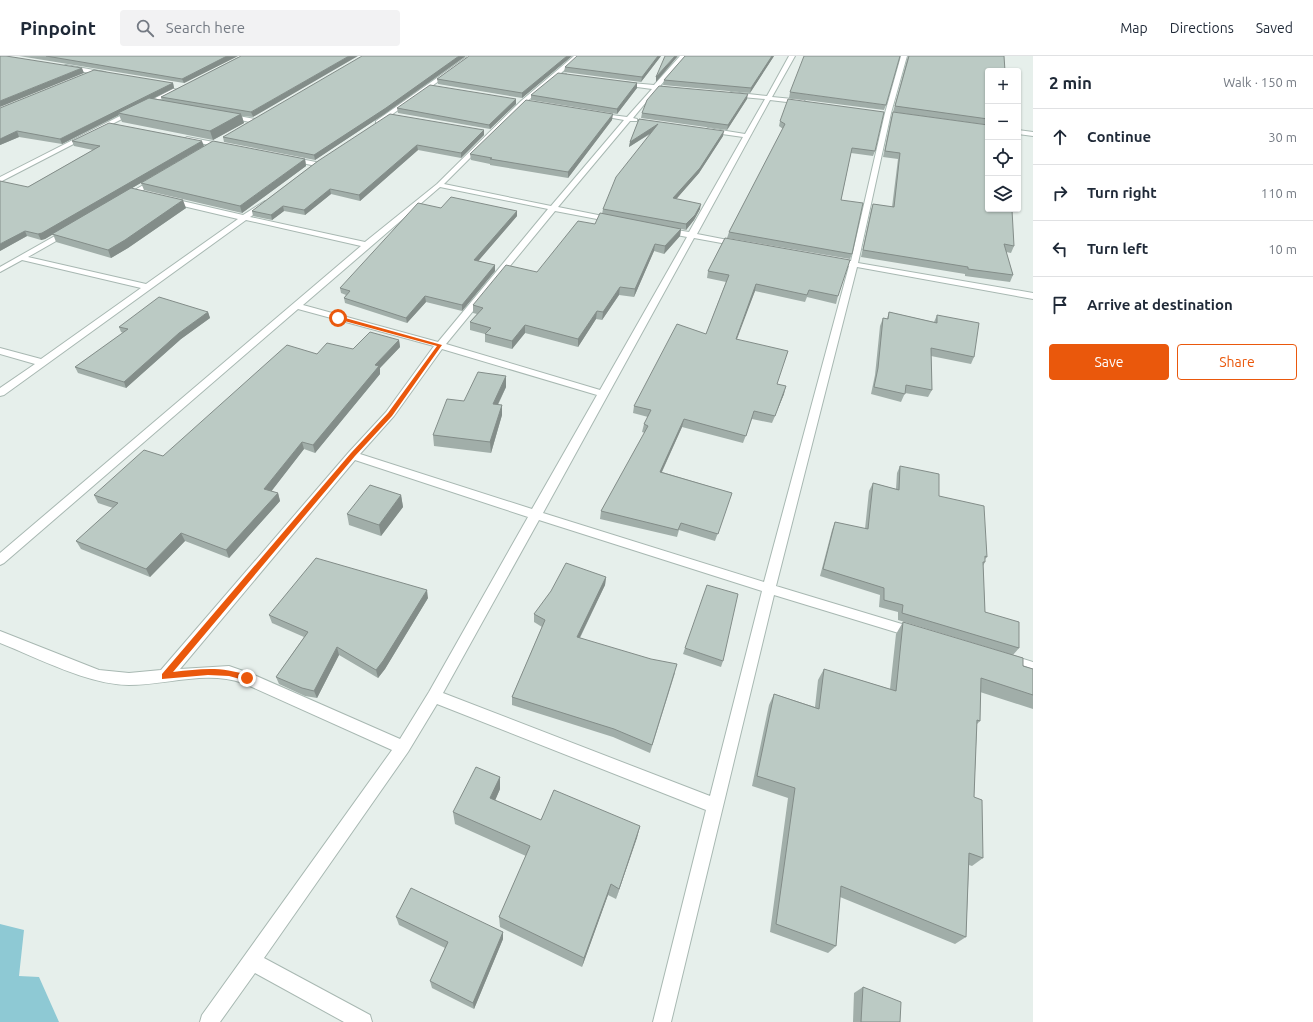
<!DOCTYPE html>
<html lang="en">
<head>
<meta charset="utf-8">
<style>
  body { margin:0; font-family:Ubuntu,sans-serif; background:#f2f2f3; color:#1f2937 }
  .controls { position:absolute; right:12px; top:12px; display:grid; overflow:hidden; border-radius:4px; box-shadow:0 1px 3px #0004 }
  .controls button { width:36px; height:36px; display:grid; place-items:center; padding:0; border:0; border-bottom:1px solid #e0e1e3; background:#fff; color:#1f2937; font:20px sans-serif }
  .stop { position:absolute; width:12px; height:12px; margin:-9px; border:3px solid #ea580c; border-radius:50%; background:#fff }
  .stop.end { background:#ea580c; border-color:#fff; box-shadow:0 1px 4px #0008 }
  .list { margin:0; padding:0; list-style:none }
  h2 { display:flex; justify-content:space-between; align-items:center; height:52px; margin:0; padding:0 16px; font-size:17px }
  h2 small { font-size:13px; font-weight:400; color:#747a83 }
  .list li { display:grid; grid-template-columns:26px 1fr auto; gap:12px; align-items:center; box-sizing:border-box; height:56px; padding:0 16px; border-top:1px solid #e0e1e3 }
  .list b { display:block; font-size:15px; white-space:nowrap }
  .list em { font-size:13px; font-style:normal; color:#747a83 }
  .actions { display:flex; gap:8px; padding:12px 16px }
  .actions a { flex:1; padding:9px 0; border:1px solid #ea580c; border-radius:4px; text-align:center; font-size:14px; color:#ea580c }
  .actions .main { background:#ea580c; color:#fff }
  .icon { flex:none; width:22px; height:22px; fill:none; stroke:currentColor; stroke-width:2; stroke-linecap:round; stroke-linejoin:round }
  .map { position:relative; flex:none; width:1033px; height:966px; overflow:hidden }
  header { display:flex; align-items:center; gap:24px; box-sizing:border-box; height:56px; padding:0 20px; background:#fff; border-bottom:1px solid #e0e1e3 }
  header strong { font-size:19px }
  nav { display:flex; gap:22px; margin-inline-start:auto; font-size:14px }
  .search { width:280px; height:36px; background:#f2f2f3; display:flex; align-items:center; gap:10px; box-sizing:border-box; padding:0 14px; border-radius:4px; color:#747a83; font-size:15px }
  main { display:flex }
  aside { flex:1; background:#fff }
  .map>svg:first-child { display:block }
  .water { fill:#8ec9d4 }
  .lines { fill:none; stroke-linecap:round; stroke-linejoin:round }
  .street-casing { stroke:#a8b8b2; stroke-width:2 }
  .street { fill:#fff; fill-rule:evenodd }
  .wall { fill:#a1aea9 }
  .shaded-wall { fill:#838d89 }
  .building { fill:#bbcac4; stroke:#838d89 }
  .route { fill:#ea580c }
</style>
</head>
<body>
<header>
<strong>Pinpoint</strong>
<div class="search"><svg class="icon" aria-label="search" viewBox="0 0 24 24"><circle cx="10" cy="10" r="6"/><path d="M15 15l6 6"/></svg>Search here</div>
<nav><a>Map</a><a>Directions</a><a>Saved</a></nav>
</header>
<main>
<div class="map">
<svg width="1033" height="966" viewBox="0 0 1033 966">
  <rect width="100%" height="100%" fill="#e6efeb"/>
  <path class="water" d="M0,868L24,874L19,920L39,921L59,966H0Z"/>
  <g class="lines">
    <defs>
      <path id="street" d="M468,0H474L380,67H376V65Z
        M574,0H580L561,17L566,18V20H557L525,47L444,128L551,150L624,64L596,59V57L627,61L652,33L622,29L619,27L620,26L654,29L680,0H686L660,30L663,31V33H657L633,62L637,63V65H630L558,151L618,163V167L555,155L446,288L600,334L687,181L661,176L660,174L664,172L689,176L743,81L708,76L705,74L708,72L745,78L765,43L731,40L728,38L731,36L767,40L789,0H795L772,41L803,44L806,46L803,48L770,44L697,178L738,186L742,188L738,190L694,182L543,457L764,526L849,210L843,207L847,205H851L885,57L901,0H907L891,57L858,207L1033,237V243L857,211L776,530L915,572L920,573L922,577L920,581L915,582L774,539L671,966H653L706,754L437,648L408,696L264,902L370,959L372,966H344L255,917L220,966H200L202,959L392,694L243,627C206,614 167,629 129,629C89,629 38,602 0,587V575L99,614L129,617L161,614L349,396L386,356L434,290L298,253L4,507L0,509V497L361,190L246,164L4,339L0,340V332L35,308L0,298V292L41,303L141,232L22,204L0,216V211L69,172H72V176L28,201L146,228L238,163L166,146L165,144L169,142L243,159L265,145L269,147L268,149L250,161L365,186L437,128L521,45ZM440,131L548,153L438,286L303,249ZM442,293L597,339L532,453L360,398L394,360ZM355,404L528,461L429,636L400,683L252,618L229,610L180,613ZM539,464L762,535L710,740L443,637Z
        M66,9L105,16L108,18L105,20L64,12V10Z
        M173,33L178,34L0,126V121Z
        M227,58L255,63L258,65L255,67L225,61L224,60Z
        M1018,74L1033,76V80L1018,78Z
        M187,81L224,88L227,90L224,92L185,84L184,83Z
        M290,101L316,106L319,108L316,110L288,104L287,103Z
        M157,121L160,123L159,124L128,144H125L121,142Z
        M1007,598L1033,606V618L1002,608L1000,604L1002,600Z"/>
    </defs>
    <use href="#street" class="street-casing"/>
    <use href="#street" class="street"/>
  </g>
  <path class="wall" d="M19,0H238L184,27Z
    M241,0L253,61L242,60L244,67L213,84L122,66L119,59L62,88L19,81L0,89V52L173,27L174,32L153,42L162,44L161,41Z
    M469,0H572L522,42L438,28L437,23Z
    M661,0L641,26L564,16L565,11Z
    M685,0H774L750,37L663,29L664,24Z
    M908,0H1004L988,15V69L893,56Z
    M637,27V32L617,58L531,44V39Z
    M790,36L886,49L884,54L789,42Z
    M747,43L727,74L641,62L642,57Z
    M516,48L490,73L398,57L397,52Z
    M893,56L988,153L1014,190L1011,197L1006,196L1013,219L1010,226L965,220V218L861,201L871,154L873,148L892,151L898,103L883,101L891,62Z
    M386,57L315,104L224,86L223,81Z
    M639,63L723,80L699,117L676,143L700,153L694,164L686,174L681,173L680,180L664,198L654,195L634,241L619,239L602,264L596,263L578,291L525,277L512,293L485,286V278L470,274V266L477,258L473,257V249L537,216L595,168L602,158L603,153L650,78L629,91L630,86Z
    M612,64L568,122L490,109V108L471,104L470,98Z
    M780,65L875,95L873,100L851,97L841,144L852,198L850,203L727,182L729,176L783,73L779,70Z
    M484,74V79L461,102L418,94L360,145L331,138L305,159L284,155L272,164L253,160L252,155L318,105Z
    M72,85L204,90L132,132L186,152L128,192L111,202L56,186L53,178L45,183L41,184L27,180L0,195L28,131L93,94L74,90Z
    M305,103L306,110L242,157L144,134L141,127Z
    M441,152L517,160L478,205L495,209V215L462,255L426,246L407,267L345,247L344,242L346,239L341,237L340,232Z
    M725,182L838,240L836,248L807,241L805,246L755,235L736,283L777,328L784,338L772,367L752,363L743,387L682,371L662,416L732,437L715,485L679,474L677,481L600,463L601,455L645,377L642,376L644,368L648,361L633,357L634,350L706,278L726,226L707,222L708,215Z
    M208,256L210,262L181,283L126,332L78,317L75,311L123,277L121,276L119,271Z
    M889,256L934,266L937,259L974,301L971,308L931,300L932,334L928,341L905,337L901,346L871,338L875,319L880,270L883,262L887,263Z
    M399,284L400,291L380,312V318L315,397L304,393L271,435L278,437L280,445L229,502L185,485L150,521L81,493L76,485L113,452L98,447L94,439L163,400L317,298L353,293Z
    M506,320V331L498,349H502V359L491,397L434,390L433,379L464,345Z
    M900,410L939,440L987,501L985,503V506L983,510L985,556L1019,592L1013,599L898,564V556L879,551L880,539L820,520L832,474L835,466L865,473L869,435L873,427L896,433L897,417Z
    M401,439L403,451L381,480L349,469L347,458Z
    M606,521L605,529L580,582L675,617L650,697L613,681L512,649V641L542,571L534,566V558Z
    M428,542L385,613L378,622L339,599L317,642L305,640L279,628L276,621L304,581L272,567L269,559Z
    M903,566L1033,613V653L980,636V665L977,668L974,741L983,802L972,810L969,809L966,881L955,888L840,841L836,890L828,897L770,876L788,742L752,730L769,649L774,638L815,651L818,624L824,613L890,633L896,578Z
    M685,592L723,605L721,611L683,598Z
    M500,721V733L495,744L541,764L640,770L616,843L608,839L582,911L500,871L499,861L526,800L455,768L453,756Z
    M396,861L503,876V883L474,953L432,932L430,925L445,892L399,869Z
    M863,931L900,966H853L854,937Z"/>
  <path class="shaded-wall" d="M227,0H238L184,27L182,23Z
    M349,0H358L253,61L251,56Z
    M459,0H466L386,57L315,104L314,99Z
    M567,0H572L522,42V37Z
    M658,0H661L641,26L642,21Z
    M675,0H678L656,26V21Z
    M772,0H774L750,37L751,32Z
    M82,12L84,17L0,51V45Z
    M173,27L174,32L122,58L118,57L119,59L62,88L60,83Z
    M637,27V32L617,58V53Z
    M748,38L747,43L727,74L728,69Z
    M516,43V48L490,73L489,69Z
    M241,58L244,67L213,84L210,75Z
    M613,58L612,64L568,122V116Z
    M658,68L657,73L629,91L630,86Z
    M484,74V79L461,102V97Z
    M17,75L19,81L0,89V83Z
    M724,75L723,80L699,117L672,148L673,142Z
    M202,85L204,90L45,183L41,184L38,178Z
    M417,89L418,94L360,145L359,139Z
    M305,103L306,110L242,157L240,150Z
    M330,133L331,138L305,159L304,154Z
    M183,144L186,152L128,192L111,202L108,194Z
    M701,148L700,153L694,164L686,174V168Z
    M283,150L284,155L272,164L271,159Z
    M517,155V160L474,210V204Z
    M681,173L680,180L664,198L665,190Z
    M25,175L27,180L0,195V188Z
    M655,188L654,195L634,241L635,233Z
    M495,209V215L462,255V249Z
    M756,228L755,235L734,291L736,283Z
    M620,231L619,239L602,264L603,256Z
    M425,240L426,246L407,267L406,262Z
    M597,255L596,263L578,291V283Z
    M208,256L210,262L181,283L126,332L124,326L179,277Z
    M525,269V277L512,293V285Z
    M399,284L400,291L380,312V318L315,397L313,389L375,309Z
    M506,320V331L493,358V348Z
    M786,330L784,338L772,367L775,360Z
    M502,349V359L491,397L490,386Z
    M684,363L682,371L658,424L660,416Z
    M302,386L304,393L267,441L264,433Z
    M278,437L280,445L229,502L226,494Z
    M401,439L403,451L381,480L379,469Z
    M181,477L185,485L150,521L146,513Z
    M606,521L605,529L576,589L577,581Z
    M427,534L428,542L385,613L378,622L376,614Z
    M337,591L339,599L317,642L314,635Z
    M500,721V733L491,754L490,742Z
    M640,770L637,782L616,843L619,833Z
    M611,828L608,839L582,911L584,902Z
    M503,876V883L474,953L473,947Z"/>
  <path class="building" d="M0,0H6L82,12L0,45Z
    M46,0H227L182,23Z
    M241,0H349L251,56L161,41Z
    M362,0H459L386,52L314,99L223,81Z
    M469,0H567L522,37L437,23Z
    M577,0H658L642,21L565,11Z
    M665,0H675L656,21Z
    M685,0H772L751,32L664,24Z
    M804,0H900L886,49L790,36Z
    M909,0H1004L1005,15H988V63L895,50Z
    M94,14L173,27L60,83L17,75L0,83V52Z
    M558,17L637,27L617,53L531,39Z
    M430,29L516,43L489,69L397,52Z
    M659,30L748,38L728,69L642,57L647,44Z
    M149,42L241,58L210,75L118,57Z
    M788,43L884,56L875,95L852,92L841,144L863,147L852,198L729,176L785,68L780,65Z
    M526,44L613,58L568,116L490,103L492,102L470,98Z
    M893,56L988,69V153H1007L1012,154L1014,190L1004,188L1013,219L968,213V211L863,194L873,148L894,151L900,97L885,95Z
    M390,58L484,74L461,97L417,89L359,139L330,133L304,154L283,150L271,159L252,155L318,105Z
    M639,63L724,75L700,112L673,142L701,148L695,159L686,168L603,153L616,121L658,68L630,86Z
    M109,67L202,85L42,177L38,178L25,175L0,188V125L28,131L100,90L72,85Z
    M213,85L305,103L240,150L141,127Z
    M131,132L183,144L125,184L108,194L52,178Z
    M451,141L517,155L474,204L495,209L462,249L425,240L406,262L344,242L350,235L340,232L418,147L441,152Z
    M600,157L681,173L665,190L655,188L635,233L620,231L603,256L597,255L578,283L525,269L512,285L485,278L491,272L470,266L483,252L473,249L506,209L537,216L578,165L595,168Z
    M725,182L850,204L838,240L809,234L807,239L756,228L736,283L788,295L777,328L786,330L775,360L754,355L746,380L684,363L660,416L732,437L718,478L681,467L678,474L601,455L648,370L644,368L651,354L634,350L677,268L706,278L729,219L708,215Z
    M159,241L208,256L179,277L124,326L75,311L128,273L119,271Z
    M889,256L937,267V259L979,267L974,301L931,292L932,334L906,329L905,338L874,331L878,312L883,262L888,263Z
    M370,276L399,284L375,309L379,310L313,389L302,386L264,433L278,437L226,494L181,477L146,513L76,485L118,447L94,439L144,394L163,400L287,289L317,298L327,287L353,293Z
    M478,316L506,320L493,348L502,349L490,386L433,379L447,343L464,345Z
    M900,410L939,418V440L984,450L987,501L985,500V506H983L985,556L1019,566V592L902,557L903,549L884,544V532L823,513L835,466L868,473L873,427L899,434Z
    M370,429L401,439L379,469L347,458Z
    M316,502L427,534L383,605L376,614L337,591L314,635L302,632L276,621L308,576L269,559Z
    M566,507L606,521L577,581L651,603L677,608L652,689L614,673L512,641L545,564L534,558L551,535Z
    M707,529L738,538L723,605L685,592Z
    M903,566L1023,602V610L1033,613V639L981,622L980,665L977,664L974,741L982,744L983,802L969,797L966,881L841,830L836,890L776,868L795,732L757,720L774,638L819,653L824,613L896,635Z
    M476,711L500,721L490,742L541,764L554,734L640,770L619,833L611,828L584,902L499,861L530,790L453,756Z
    M411,832L503,876L473,947L430,925L448,886L396,861Z
    M863,931L901,946L900,966H861Z"/>
  <path class="route" d="M338,260L442,289L392,360L355,400L173,616C202,613 221,610 249,620V624L247,625L229,620L208,619L162,623V618L351,397L388,357L437,290L337,263Z"/>
</svg>
<div class="controls">
<button>+</button>
<button>−</button>
<button><svg class="icon" aria-label="locate" viewBox="0 0 24 24"><circle cx="12" cy="12" r="6"/><path d="M12 2v4M12 18v4M2 12h4M18 12h4"/></svg></button>
<button><svg class="icon" aria-label="layers" viewBox="0 0 24 24"><path d="M12 4l9 5-9 5-9-5zM3 14l9 5 9-5"/></svg></button>
</div>
<div class="stop" style="left:338px;top:262px"></div>
<div class="stop end" style="left:247px;top:622px"></div>
</div>
<aside>
<h2>2 min<small>Walk · 150 m</small></h2>
<ul class="list">
<li><svg class="icon" aria-label="ahead" viewBox="0 0 24 24"><path d="M12 20V5M6 11l6-6 6 6"/></svg><div><b>Continue</b></div><em>30 m</em></li>
<li><svg class="icon" aria-label="right" viewBox="0 0 24 24"><path d="M7 20v-9h11M14 6l5 5-5 5"/></svg><div><b>Turn right</b></div><em>110 m</em></li>
<li><svg class="icon" aria-label="left" viewBox="0 0 24 24"><path d="M17 20v-9H6M10 6l-5 5 5 5"/></svg><div><b>Turn left</b></div><em>10 m</em></li>
<li><svg class="icon" aria-label="arrive" viewBox="0 0 24 24"><path d="M6 21V4h12l-3 4 3 4H6"/></svg><div><b>Arrive at destination</b></div></li>
</ul>
<div class="actions"><a class="main">Save</a><a>Share</a></div>
</aside>
</main>
</body>
</html>
